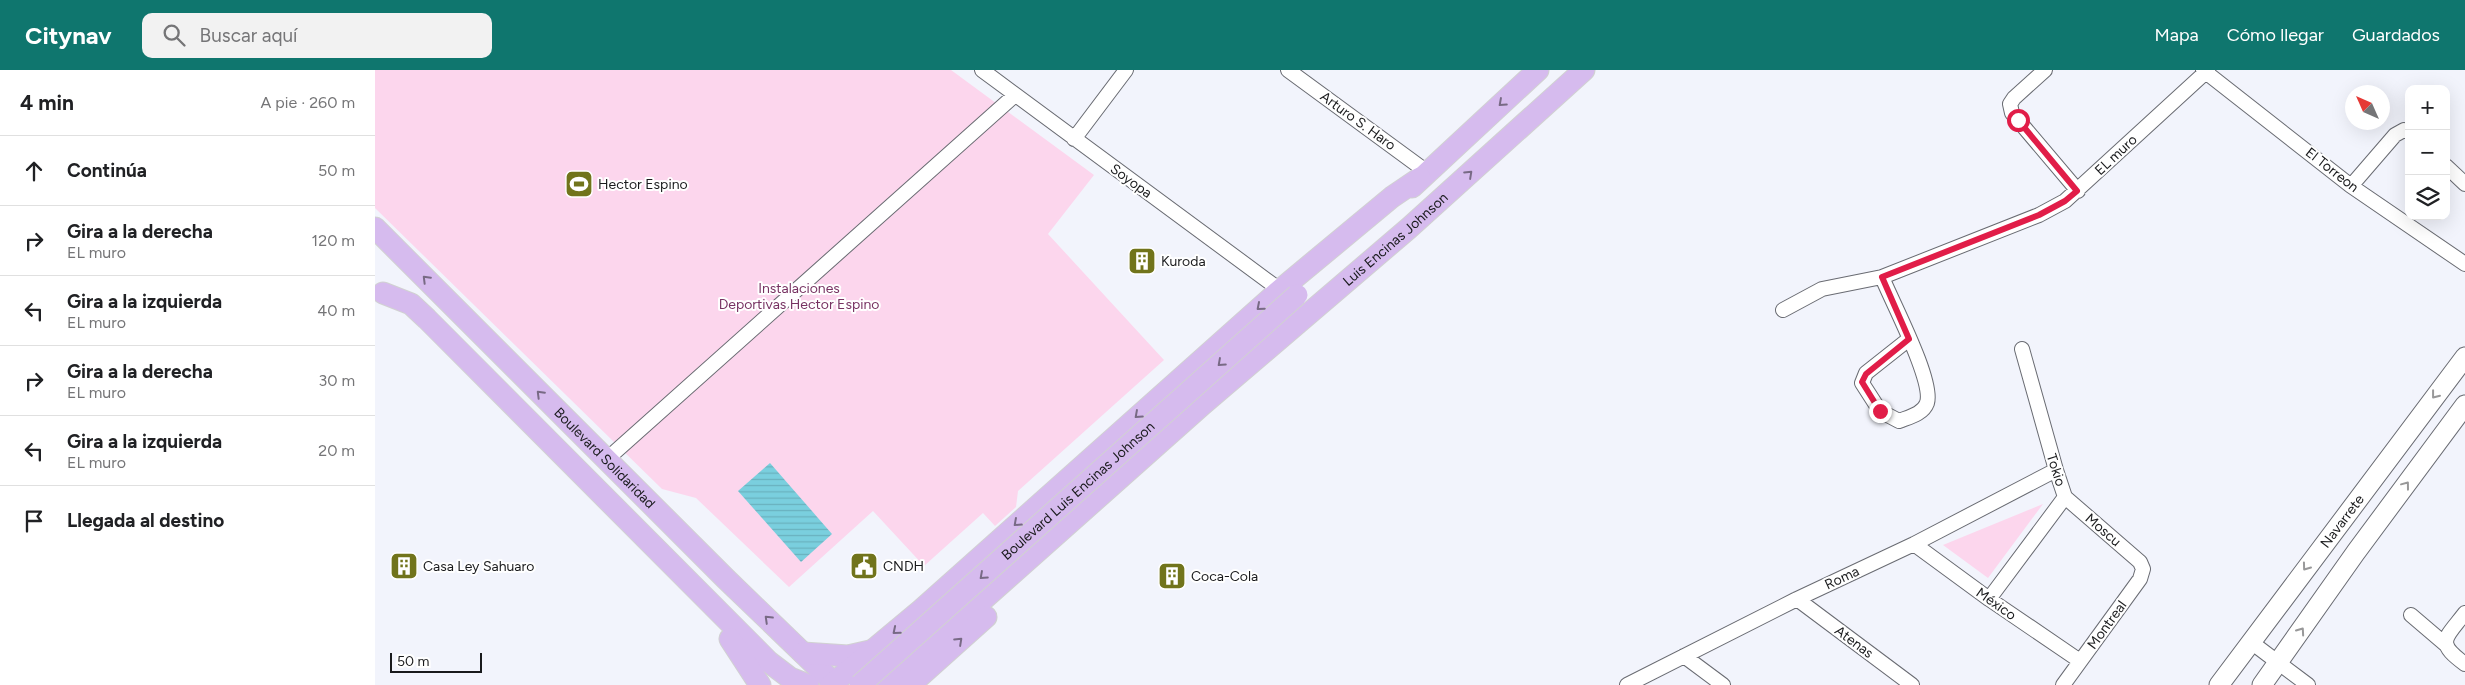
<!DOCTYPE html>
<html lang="es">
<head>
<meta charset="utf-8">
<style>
  body { margin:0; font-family:Figtree,sans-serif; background:#f2f2f2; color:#202124 }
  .controls { position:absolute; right:15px; top:15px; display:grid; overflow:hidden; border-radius:10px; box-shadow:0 5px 20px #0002 }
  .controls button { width:45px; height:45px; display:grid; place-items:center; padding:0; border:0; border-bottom:1px solid #e0e0e0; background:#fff; color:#202124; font:25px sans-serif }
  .compass { position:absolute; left:1970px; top:15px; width:45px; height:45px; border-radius:50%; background:#fff; box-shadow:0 5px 20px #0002; rotate:315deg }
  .scale { position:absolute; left:15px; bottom:12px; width:92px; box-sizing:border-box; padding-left:5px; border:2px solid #191a1c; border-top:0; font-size:14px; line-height:18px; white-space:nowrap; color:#191a1c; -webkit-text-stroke:4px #fff; paint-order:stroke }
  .stop { position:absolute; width:15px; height:15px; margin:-11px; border:4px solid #e11d48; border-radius:50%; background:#fff }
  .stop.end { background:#e11d48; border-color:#fff; box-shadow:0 1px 5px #0008 }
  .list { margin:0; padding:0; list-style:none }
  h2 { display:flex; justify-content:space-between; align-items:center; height:65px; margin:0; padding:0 20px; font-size:21px }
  h2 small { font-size:16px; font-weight:400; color:#757577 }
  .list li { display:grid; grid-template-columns:32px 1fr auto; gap:15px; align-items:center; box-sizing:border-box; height:70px; padding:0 20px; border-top:1px solid #e0e0e0 }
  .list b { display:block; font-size:19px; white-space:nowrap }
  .list p { margin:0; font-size:16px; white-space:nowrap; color:#757577 }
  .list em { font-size:16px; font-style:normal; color:#757577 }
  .icon { flex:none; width:28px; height:28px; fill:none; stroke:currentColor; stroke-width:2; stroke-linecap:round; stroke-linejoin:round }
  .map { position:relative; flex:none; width:2090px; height:615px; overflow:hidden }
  header { display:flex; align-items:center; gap:30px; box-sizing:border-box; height:70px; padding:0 25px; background:#0f766e; color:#fff }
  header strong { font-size:24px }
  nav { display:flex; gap:28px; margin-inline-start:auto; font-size:18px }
  .search { width:350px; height:45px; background:#f2f2f2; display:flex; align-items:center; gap:12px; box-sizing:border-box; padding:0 18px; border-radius:10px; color:#757577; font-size:19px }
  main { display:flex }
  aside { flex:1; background:#fff }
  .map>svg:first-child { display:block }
  .park { fill:#fcd6ed }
  .water { fill:url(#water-rules) }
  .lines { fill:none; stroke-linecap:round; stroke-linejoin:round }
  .minor-casing { stroke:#696b72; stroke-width:16 }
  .secondary-casing { stroke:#696b72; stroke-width:21 }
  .primary-casing { stroke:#d1d1d2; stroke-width:23 }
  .minor { stroke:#fff; stroke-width:14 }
  .secondary { stroke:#fff; stroke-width:19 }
  .primary { stroke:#d6bbee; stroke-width:21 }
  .primary-bridge-casing { stroke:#d1d1d2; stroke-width:23; stroke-linecap:butt }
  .primary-bridge { stroke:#d6bbee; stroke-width:21 }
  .oneway { stroke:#786a85 }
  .oneway2 { stroke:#989899 }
  .route { stroke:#e11d48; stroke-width:6 }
  .labels { text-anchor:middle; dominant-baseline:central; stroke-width:4; stroke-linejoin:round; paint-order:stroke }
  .street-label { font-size:14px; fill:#191a1c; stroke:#fff }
  .poi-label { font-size:14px; fill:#191a1c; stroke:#fff; text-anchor:start }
  .park-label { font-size:14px; fill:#773262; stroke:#fff }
</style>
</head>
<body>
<header>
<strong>Citynav</strong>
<div class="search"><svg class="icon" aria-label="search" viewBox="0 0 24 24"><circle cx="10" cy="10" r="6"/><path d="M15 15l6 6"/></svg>Buscar aquí</div>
<nav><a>Mapa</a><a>Cómo llegar</a><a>Guardados</a></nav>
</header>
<main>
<aside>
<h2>4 min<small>A pie · 260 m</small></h2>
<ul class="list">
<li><svg class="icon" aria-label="ahead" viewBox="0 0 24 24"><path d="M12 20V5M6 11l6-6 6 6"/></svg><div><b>Continúa</b></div><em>50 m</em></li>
<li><svg class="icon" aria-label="right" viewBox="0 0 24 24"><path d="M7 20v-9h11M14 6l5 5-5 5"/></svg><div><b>Gira a la derecha</b><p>EL muro</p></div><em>120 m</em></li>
<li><svg class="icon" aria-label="left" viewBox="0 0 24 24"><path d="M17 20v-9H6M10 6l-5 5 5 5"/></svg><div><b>Gira a la izquierda</b><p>EL muro</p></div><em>40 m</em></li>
<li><svg class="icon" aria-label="right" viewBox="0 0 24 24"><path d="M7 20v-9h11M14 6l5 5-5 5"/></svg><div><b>Gira a la derecha</b><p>EL muro</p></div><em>30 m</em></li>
<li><svg class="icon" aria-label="left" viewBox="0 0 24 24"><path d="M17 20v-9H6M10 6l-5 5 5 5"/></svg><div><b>Gira a la izquierda</b><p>EL muro</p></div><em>20 m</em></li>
<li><svg class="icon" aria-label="arrive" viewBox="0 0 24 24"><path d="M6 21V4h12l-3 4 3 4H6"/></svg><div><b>Llegada al destino</b></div></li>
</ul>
</aside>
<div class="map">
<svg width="2090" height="615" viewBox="0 0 2090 615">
  <defs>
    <pattern id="water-rules" width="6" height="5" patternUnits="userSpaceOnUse" patternTransform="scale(1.25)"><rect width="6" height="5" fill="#7acfde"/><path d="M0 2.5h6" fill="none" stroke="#69b1be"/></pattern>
  </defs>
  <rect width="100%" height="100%" fill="#f2f4fc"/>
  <path class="park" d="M0,0H576L719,105L673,164L789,290L643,421L641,437L620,456L608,443L549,496L498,441L414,517L321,428L287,419L0,138Z
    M1668,434L1613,508L1568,475Z"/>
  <path class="water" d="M395,393L457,464L426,492L363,421Z"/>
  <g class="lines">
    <defs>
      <path id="minor" d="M607,0L905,220
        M913,0L1052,102
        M1670,0L1639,28L1635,34L1637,43L1703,121
        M1828,0L1976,116L2090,194
        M699,69L751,0
        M2071,96L2090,114
        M1976,116L2020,65L2029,60L2034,62
        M1408,240L1447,219L1507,207
        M1534,269L1491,303L1487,313L1505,341L1524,351C1534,347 1548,344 1552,333C1559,311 1517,232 1507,207L1664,145L1690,131L1833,0
        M231,390L640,25
        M1539,474L1614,529L1705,591
        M1422,529L1537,615
        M1614,529L1690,427L1681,400L1647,279
        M2090,543C2070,569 2060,572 2090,594
        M2036,545L2070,574
        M1876,572L1933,615
        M1309,586L1348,615
        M1252,615L1422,529L1539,474L1681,400
        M1688,615L1765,509L1768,499L1765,492L1690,427"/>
      <g id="secondary">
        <path id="s1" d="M1844,615L2090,287"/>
        <path d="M1887,615L1981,482L2090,335"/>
      </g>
      <g id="primary">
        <path d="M1037,117L1163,0"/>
        <path id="s2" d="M0,158L351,509L461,615"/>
        <path d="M8,223L36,234L52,249L394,592L415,608L433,615"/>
        <path d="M355,569L385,615"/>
        <path d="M428,583L473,586L495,581"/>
        <path d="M456,615L546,540L905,220L1017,127L1045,108"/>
        <path id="s3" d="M512,615L827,335L1034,158L1209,0"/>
        <path d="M535,615L611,547"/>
      </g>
    </defs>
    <use href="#minor" class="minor-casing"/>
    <use href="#secondary" class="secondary-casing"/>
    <use href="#primary" class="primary-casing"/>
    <use href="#minor" class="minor"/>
    <use href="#secondary" class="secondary"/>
    <use href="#primary" class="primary"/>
    <defs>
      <g id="primary-bridge">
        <path id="s4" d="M485,615L922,225"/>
      </g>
    </defs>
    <use href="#primary-bridge" class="primary-bridge-casing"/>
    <use href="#primary-bridge" class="primary-bridge"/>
  </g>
  <defs><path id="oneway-chevron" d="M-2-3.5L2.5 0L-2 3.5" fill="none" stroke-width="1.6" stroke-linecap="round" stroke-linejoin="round" transform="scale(1.25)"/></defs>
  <g class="oneway">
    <use href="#oneway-chevron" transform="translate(1127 33) rotate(138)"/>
    <use href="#oneway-chevron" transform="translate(1094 104) rotate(-43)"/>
    <use href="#oneway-chevron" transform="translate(51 209) rotate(-135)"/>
    <use href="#oneway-chevron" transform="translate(885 237) rotate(139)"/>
    <use href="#oneway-chevron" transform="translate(846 293) rotate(138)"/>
    <use href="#oneway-chevron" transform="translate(165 324) rotate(-135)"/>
    <use href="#oneway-chevron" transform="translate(763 345) rotate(138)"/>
    <use href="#oneway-chevron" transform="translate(642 453) rotate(138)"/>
    <use href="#oneway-chevron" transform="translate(608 506) rotate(138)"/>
    <use href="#oneway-chevron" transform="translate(393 549) rotate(-136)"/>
    <use href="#oneway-chevron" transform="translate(521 561) rotate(140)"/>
    <use href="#oneway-chevron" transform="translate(584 571) rotate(-43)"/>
  </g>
  <g class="oneway2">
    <use href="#oneway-chevron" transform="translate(2060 325) rotate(128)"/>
    <use href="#oneway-chevron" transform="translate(2031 415) rotate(-53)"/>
    <use href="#oneway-chevron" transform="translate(1931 497) rotate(126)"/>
    <use href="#oneway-chevron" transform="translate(1926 561) rotate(-55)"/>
  </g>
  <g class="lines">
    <path class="route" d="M1505,341L1487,312L1491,304L1534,269L1507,207L1664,145L1690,131L1702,121L1643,50"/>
  </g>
  <defs>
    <symbol id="stadium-square" viewBox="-11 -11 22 22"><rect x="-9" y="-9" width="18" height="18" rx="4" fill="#71741b" stroke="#fff"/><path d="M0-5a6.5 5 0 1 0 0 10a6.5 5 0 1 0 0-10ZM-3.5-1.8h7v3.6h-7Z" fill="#fff"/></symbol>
    <symbol id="building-square" viewBox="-11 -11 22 22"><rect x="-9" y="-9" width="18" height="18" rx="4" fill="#71741b" stroke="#fff"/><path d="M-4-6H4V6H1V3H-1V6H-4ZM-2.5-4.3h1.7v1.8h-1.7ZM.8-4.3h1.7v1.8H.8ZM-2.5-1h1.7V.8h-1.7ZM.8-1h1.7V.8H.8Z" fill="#fff"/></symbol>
    <symbol id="civic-square" viewBox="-11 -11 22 22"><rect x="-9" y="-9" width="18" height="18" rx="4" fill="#71741b" stroke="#fff"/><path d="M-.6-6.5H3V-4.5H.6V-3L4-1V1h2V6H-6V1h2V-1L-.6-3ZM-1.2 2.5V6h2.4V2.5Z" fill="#fff"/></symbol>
  </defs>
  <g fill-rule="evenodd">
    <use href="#stadium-square" x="188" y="98" width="32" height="32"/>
    <use href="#building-square" x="751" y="175" width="32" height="32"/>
    <use href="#building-square" x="13" y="480" width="32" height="32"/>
    <use href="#civic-square" x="473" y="480" width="32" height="32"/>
    <use href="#building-square" x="781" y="490" width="32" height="32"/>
  </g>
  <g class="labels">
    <g class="street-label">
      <text transform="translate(983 51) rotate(36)">Arturo S. Haro</text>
      <text transform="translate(1741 85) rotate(-43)">EL muro</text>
      <text transform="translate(1957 100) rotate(38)">El Torreon</text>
      <text transform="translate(756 111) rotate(36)">Soyopa</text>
      <text stroke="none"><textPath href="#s3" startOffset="676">Luis Encinas Johnson</textPath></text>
      <text stroke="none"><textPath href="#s2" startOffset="325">Boulevard Solidaridad</textPath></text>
      <text transform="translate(1681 400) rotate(72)">Tokio</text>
      <text stroke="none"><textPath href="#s4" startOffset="292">Boulevard Luis Encinas Johnson</textPath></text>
      <text stroke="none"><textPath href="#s1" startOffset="205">Navarrete</textPath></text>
      <text transform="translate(1728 460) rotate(41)">Moscu</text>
      <text transform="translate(1467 508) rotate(-25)">Roma</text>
      <text transform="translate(1621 534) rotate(35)">México</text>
      <text transform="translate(1732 555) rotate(-54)">Montreal</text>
      <text transform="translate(1479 572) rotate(37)">Atenas</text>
    </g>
    <g class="poi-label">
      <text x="223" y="114">Hector Espino</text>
      <text x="786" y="191">Kuroda</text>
      <text x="48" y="496">Casa Ley Sahuaro</text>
      <text x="508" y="496">CNDH</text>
      <text x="816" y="506">Coca-Cola</text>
    </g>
    <g class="park-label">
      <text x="424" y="218">Instalaciones<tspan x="424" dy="16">Deportivas Hector Espino</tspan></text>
    </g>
  </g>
</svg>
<div class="controls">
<button>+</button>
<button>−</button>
<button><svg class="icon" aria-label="layers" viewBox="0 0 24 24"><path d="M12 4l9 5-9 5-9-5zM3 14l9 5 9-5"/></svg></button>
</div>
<svg class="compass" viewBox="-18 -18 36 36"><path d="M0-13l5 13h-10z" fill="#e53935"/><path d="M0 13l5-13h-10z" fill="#757577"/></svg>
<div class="scale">50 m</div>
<div class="stop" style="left:1643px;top:50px"></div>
<div class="stop end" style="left:1505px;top:341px"></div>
</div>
</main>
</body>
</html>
